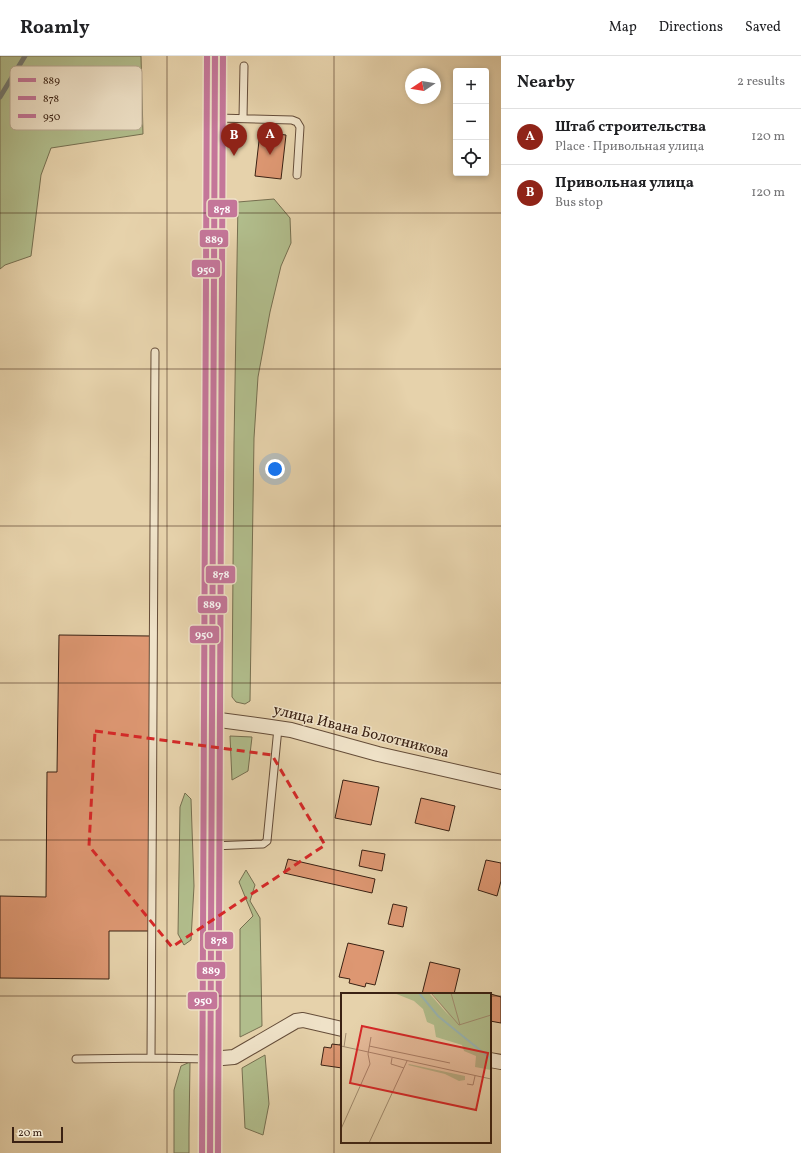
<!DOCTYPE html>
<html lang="en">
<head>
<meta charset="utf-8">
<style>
  body { margin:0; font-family:Vollkorn,serif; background:#f6f6f6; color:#202124 }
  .controls { position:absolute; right:12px; top:12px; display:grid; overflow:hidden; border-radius:4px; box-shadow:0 2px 6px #0003 }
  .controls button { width:36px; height:36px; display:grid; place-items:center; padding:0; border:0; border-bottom:1px solid #e0e0e0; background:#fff; color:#202124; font:20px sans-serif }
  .compass { position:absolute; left:405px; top:12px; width:36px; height:36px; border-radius:50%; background:#fff; box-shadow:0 2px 6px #0003; rotate:258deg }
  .scale { position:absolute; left:12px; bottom:10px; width:51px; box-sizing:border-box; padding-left:4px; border:2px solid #3a2113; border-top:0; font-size:11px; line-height:14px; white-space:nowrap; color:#3a2113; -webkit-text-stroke:3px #efe2c8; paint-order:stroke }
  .you { position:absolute; left:275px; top:413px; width:14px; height:14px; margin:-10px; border:3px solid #fff; border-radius:50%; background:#1a73e8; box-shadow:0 0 0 6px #1a73e833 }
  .badge { display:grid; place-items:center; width:26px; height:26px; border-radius:50%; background:#8f2418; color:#fff; font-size:13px; font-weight:700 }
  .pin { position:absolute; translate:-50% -33px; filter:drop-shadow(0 1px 2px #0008) }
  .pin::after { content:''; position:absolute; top:21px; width:14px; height:12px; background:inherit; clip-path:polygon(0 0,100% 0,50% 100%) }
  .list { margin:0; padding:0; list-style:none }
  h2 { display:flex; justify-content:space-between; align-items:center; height:52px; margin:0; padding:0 16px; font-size:17px }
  h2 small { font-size:13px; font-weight:400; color:#757577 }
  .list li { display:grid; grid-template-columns:26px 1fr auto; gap:12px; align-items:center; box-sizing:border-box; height:56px; padding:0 16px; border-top:1px solid #e0e0e0 }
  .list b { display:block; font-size:15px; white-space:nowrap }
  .list p { margin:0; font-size:13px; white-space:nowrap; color:#757577 }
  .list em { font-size:13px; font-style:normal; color:#757577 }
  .icon { flex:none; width:22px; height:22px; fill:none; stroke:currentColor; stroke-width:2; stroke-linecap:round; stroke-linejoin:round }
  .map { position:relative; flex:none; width:501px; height:1097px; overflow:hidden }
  header { display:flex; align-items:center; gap:24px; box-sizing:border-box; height:56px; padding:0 20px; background:#fff; border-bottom:1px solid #e0e0e0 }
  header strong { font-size:19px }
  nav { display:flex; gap:22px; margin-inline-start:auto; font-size:14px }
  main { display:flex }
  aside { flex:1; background:#fff }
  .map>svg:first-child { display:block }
  .green { fill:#b1bd8c; stroke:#766f50 }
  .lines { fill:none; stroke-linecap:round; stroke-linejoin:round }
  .stream { stroke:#737a72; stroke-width:5 }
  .building { fill:#dd9772; stroke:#3a2113 }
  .lane-casing { stroke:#654d39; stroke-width:9 }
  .street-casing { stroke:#654d39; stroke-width:16 }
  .secondary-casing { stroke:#3a2113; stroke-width:22 }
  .lane { stroke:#efe2c8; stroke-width:7 }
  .street { stroke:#efe2c8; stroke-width:14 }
  .secondary { stroke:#efe2c8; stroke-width:20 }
  .bus-1-casing { stroke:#efe2c8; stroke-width:9 }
  .bus-2-casing { stroke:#efe2c8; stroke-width:9 }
  .bus-3-casing { stroke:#efe2c8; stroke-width:9 }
  .bus-1 { stroke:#c47699; stroke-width:6 }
  .bus-2 { stroke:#c47699; stroke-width:6 }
  .bus-3 { stroke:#c47699; stroke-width:6 }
  .marked { fill:none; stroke:#d62828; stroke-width:3; stroke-dasharray:8 5; stroke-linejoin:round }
  .grid { fill:none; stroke:#3a2113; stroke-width:1; stroke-opacity:0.55 }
  .labels { text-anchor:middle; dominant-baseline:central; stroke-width:3; stroke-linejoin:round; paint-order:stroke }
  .street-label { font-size:15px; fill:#3a2113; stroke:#efe2c8 }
  .inset-river { fill:none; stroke:#99b5b2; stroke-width:2 }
  .inset-road { fill:none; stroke:#a18b6e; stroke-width:1 }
  .view { fill:#d62828; fill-opacity:0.15; stroke:#d62828; stroke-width:2 }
  .inset-edge { fill:none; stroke:#3a2113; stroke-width:2 }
  .key { fill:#efe2c8; stroke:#b9a892; stroke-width:1 }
  .key-label { font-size:11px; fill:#3a2113 }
  .line-badge { stroke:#efe2c8; stroke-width:1.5 }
  .badge-label { font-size:11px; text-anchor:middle; font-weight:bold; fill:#fff }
</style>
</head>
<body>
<header>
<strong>Roamly</strong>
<nav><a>Map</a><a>Directions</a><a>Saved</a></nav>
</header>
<main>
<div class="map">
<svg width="501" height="1097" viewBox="0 0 501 1097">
  <rect width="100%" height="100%" fill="#e6d2ab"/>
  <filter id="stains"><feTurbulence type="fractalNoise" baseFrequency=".005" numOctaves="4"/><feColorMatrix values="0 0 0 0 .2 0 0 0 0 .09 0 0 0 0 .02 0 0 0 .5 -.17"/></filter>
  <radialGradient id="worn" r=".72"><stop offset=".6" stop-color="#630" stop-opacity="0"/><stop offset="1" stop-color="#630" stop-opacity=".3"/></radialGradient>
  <path class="green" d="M0,0H141L143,78L51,92L41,119L31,200L5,209L0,213Z
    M274,143L290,162L291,187L281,210L270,256L258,321L254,382L250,645L245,648L236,646L232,641L234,388L238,146Z
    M230,680L252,681L248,715L232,724Z
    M185,737L191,743L194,830L191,884L184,889L178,878L180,751Z
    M246,814L255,829L250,845L260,862L262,970L240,981V873L253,860L239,826Z
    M265,999L269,1048L263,1079L245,1072L242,1012Z
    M190,1006L189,1074V1097H174V1034L181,1010Z"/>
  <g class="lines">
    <path class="stream" d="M0,41L25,0"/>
  </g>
  <path class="building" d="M260,76L286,79L281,123L255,120Z
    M59,579L151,580L149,875H109V923L0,922V840L46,841L47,716H57Z
    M343,724L379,731L371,769L335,762Z
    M421,742L455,750L449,775L415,767Z
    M362,794L385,798L382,815L359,810Z
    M288,803L375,823L372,837L284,817Z
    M486,804L501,807V825L497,840L478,834Z
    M393,848L407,851L403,871L388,868Z
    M348,887L384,895L375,929L366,927L365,931L349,927L350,923L339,921Z
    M430,906L460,913L454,938H422Z
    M491,938L501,941V967L490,965Z
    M342,981V1012L321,1009L324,991L331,992L332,988L340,989Z"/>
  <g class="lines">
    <defs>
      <path id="lane" d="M217,62L292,64L297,66L300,71L297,119
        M243,62L244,10
        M212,790L263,788L267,785L278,672
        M151,1002L155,296
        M76,1003L151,1002L209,1003"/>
      <path id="street" d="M212,663L264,670L291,674L378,698L501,726
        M211,1003L234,1001L296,965L303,964L342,973
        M490,1004L501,1006"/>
      <path id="secondary" d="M210,1097L215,0"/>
    </defs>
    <use href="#lane" class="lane-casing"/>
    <use href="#street" class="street-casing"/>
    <use href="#secondary" class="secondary-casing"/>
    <use href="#lane" class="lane"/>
    <use href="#street" class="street"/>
    <use href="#secondary" class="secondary"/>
    <defs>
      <path id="bus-1" d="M210,1097L215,0"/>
      <path id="bus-2" d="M218,1097L223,0"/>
      <path id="bus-3" d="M202,1097L207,0"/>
    </defs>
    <use href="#bus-1" class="bus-1-casing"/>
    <use href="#bus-2" class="bus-2-casing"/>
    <use href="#bus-3" class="bus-3-casing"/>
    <use href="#bus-1" class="bus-1"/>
    <use href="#bus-2" class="bus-2"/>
    <use href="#bus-3" class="bus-3"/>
  </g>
  <path class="marked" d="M95,675L272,699L325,789L172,891L89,790Z"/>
  <path class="grid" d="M167,0V1097M334,0V1097M0,157H501M0,313H501M0,470H501M0,627H501M0,784H501M0,940H342M490,940H501"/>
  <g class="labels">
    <g class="street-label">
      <text transform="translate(361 676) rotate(14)">улица Ивана Болотникова</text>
    </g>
  </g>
  <g transform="translate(341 937)">
    <rect width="150" height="150" fill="#e6d2ab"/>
    <path d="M53,0H88L109,24L91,0H150V77L134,74L135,63L123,58L121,52L95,44L93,32L86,29L82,16L73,8ZM68,71L124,83V87L118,88L104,81L67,72Z" fill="#b1bd8c"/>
    <path class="inset-river" d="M78,0L97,23L150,66"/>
    <path class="inset-road" d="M90,0L118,32L150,22M110,0L119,32M0,53L150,86M28,53L109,70M3,54L5,40M51,65L50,71L63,75M126,91L132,92L134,83M0,136L29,71L27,61L30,44M28,150L66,68"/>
    <path class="view" d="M21,33L147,60L135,117L9,90Z"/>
    <rect width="150" height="150" class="inset-edge"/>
  </g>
  <rect x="10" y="10" width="132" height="64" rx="6" class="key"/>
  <rect x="18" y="22" width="18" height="4" fill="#c47699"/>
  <rect x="18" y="40" width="18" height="4" fill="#c47699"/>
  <rect x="18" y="58" width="18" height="4" fill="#c47699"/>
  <g class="key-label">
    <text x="43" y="28">889</text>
    <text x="43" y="46">878</text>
    <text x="43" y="64">950</text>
  </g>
  <g class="line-badge">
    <rect x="207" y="143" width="31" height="19" rx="4" fill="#c47699"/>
    <rect x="199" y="173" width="30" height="19" rx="4" fill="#c47699"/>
    <rect x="191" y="203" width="30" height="19" rx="4" fill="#c47699"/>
    <rect x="205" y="509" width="31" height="19" rx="4" fill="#c47699"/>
    <rect x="197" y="539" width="31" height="19" rx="4" fill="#c47699"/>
    <rect x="189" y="569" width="31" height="19" rx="4" fill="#c47699"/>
    <rect x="204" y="875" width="30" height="19" rx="4" fill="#c47699"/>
    <rect x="196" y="905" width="30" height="19" rx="4" fill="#c47699"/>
    <rect x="187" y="935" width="31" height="19" rx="4" fill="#c47699"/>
  </g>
  <g class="badge-label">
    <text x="222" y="157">878</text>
    <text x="214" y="187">889</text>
    <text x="206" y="217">950</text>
    <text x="221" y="522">878</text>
    <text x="212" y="552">889</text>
    <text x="204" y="582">950</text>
    <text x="219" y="888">878</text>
    <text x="211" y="918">889</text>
    <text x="203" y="948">950</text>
  </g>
  <rect width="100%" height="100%" filter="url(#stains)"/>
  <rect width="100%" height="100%" fill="url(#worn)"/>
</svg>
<div class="controls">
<button>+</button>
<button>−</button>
<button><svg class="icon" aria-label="locate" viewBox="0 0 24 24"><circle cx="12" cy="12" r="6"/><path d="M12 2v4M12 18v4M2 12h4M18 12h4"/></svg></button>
</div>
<svg class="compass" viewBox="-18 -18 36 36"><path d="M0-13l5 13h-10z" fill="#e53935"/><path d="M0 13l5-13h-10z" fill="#757577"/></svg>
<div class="scale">20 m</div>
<div class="you"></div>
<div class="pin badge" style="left:270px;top:99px">A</div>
<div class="pin badge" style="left:234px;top:100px">B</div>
</div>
<aside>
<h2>Nearby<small>2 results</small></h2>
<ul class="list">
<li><span class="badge">A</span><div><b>Штаб строительства</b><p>Place · Привольная улица</p></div><em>120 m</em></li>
<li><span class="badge">B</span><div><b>Привольная улица</b><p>Bus stop</p></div><em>120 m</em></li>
</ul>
</aside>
</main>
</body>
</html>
